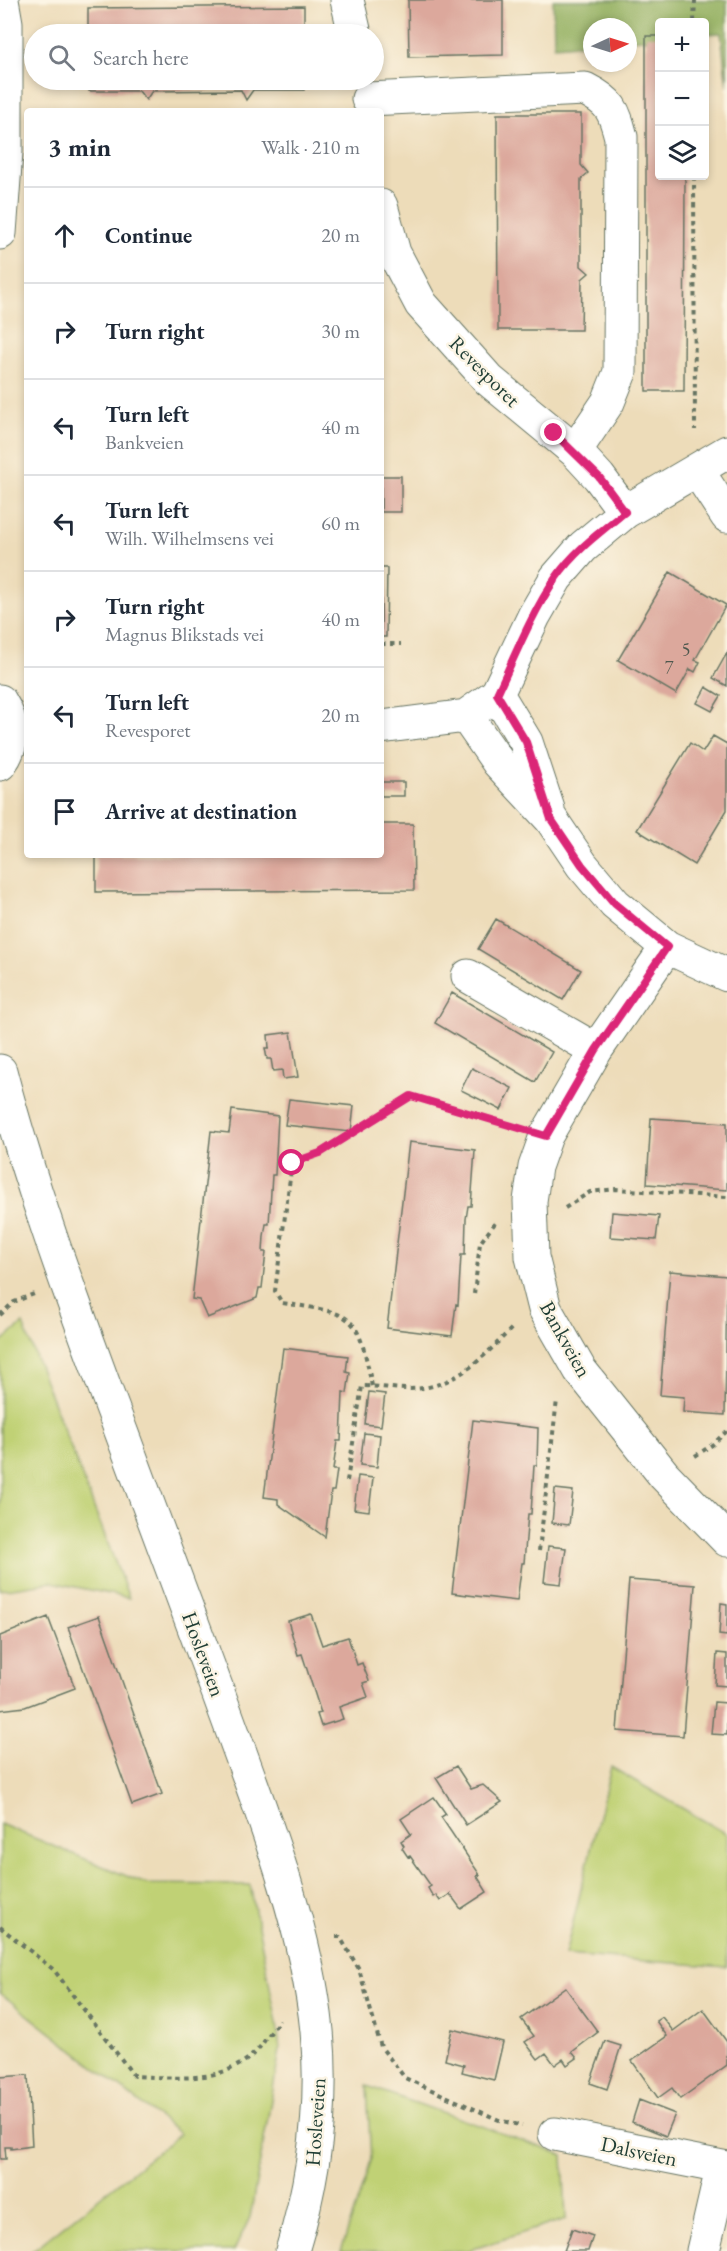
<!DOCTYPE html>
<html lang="en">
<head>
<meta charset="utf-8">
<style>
  body { margin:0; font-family:"EB Garamond",serif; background:#f2f2f3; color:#1f2937 }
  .controls { position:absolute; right:18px; top:18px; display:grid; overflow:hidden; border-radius:6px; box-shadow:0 3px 9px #0003 }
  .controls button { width:54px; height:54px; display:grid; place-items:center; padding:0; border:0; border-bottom:2px solid #e0e1e3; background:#fff; color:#1f2937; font:30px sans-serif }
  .compass { position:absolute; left:583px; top:18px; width:54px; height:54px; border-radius:50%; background:#fff; box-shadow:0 3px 9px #0003; rotate:86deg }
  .stop { position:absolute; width:18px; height:18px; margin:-14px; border:4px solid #db2777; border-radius:50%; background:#fff }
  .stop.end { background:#db2777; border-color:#fff; box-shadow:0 2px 6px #0008 }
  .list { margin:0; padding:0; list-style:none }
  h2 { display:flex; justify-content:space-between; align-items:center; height:78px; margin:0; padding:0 24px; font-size:26px }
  h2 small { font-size:20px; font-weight:400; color:#747a83 }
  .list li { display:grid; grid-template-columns:39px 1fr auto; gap:18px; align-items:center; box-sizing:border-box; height:96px; padding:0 24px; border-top:2px solid #e0e1e3 }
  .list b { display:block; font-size:22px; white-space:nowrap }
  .list p { margin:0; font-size:20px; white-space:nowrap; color:#747a83 }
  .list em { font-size:20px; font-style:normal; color:#747a83 }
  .icon { flex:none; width:33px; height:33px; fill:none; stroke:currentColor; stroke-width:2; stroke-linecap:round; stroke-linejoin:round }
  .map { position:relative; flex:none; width:727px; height:2251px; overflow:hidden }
  .search { position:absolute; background:#fff; box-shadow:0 3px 9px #0003; left:24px; top:24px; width:360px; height:66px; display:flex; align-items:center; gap:15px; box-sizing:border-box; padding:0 21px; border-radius:33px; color:#747a83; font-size:22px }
  .panel { position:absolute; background:#fff; box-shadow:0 3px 9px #0003; left:24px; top:108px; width:360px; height:750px; border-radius:6px }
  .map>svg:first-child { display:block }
  .green { fill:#c0d174; stroke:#708754; stroke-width:1.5 }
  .forest { fill:#98b366; stroke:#5c784d; stroke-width:1.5 }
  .building { fill:#dca89c }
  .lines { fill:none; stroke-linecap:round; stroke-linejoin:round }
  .minor-casing { stroke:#677563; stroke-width:35 }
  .path { stroke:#677563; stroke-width:4; stroke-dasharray:4.5 4.5; stroke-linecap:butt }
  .minor { stroke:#fff; stroke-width:33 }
  .route { stroke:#db2777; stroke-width:8 }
  .labels { text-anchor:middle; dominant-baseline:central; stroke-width:5; stroke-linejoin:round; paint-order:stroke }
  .number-label { font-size:18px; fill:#4e584e }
  .street-label { font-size:21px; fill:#1f3d34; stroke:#fcf5e5 }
</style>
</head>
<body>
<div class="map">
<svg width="727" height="2251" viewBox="0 0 727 2251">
  <rect width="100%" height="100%" fill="#fcf5e5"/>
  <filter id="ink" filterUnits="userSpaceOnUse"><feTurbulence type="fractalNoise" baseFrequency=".0167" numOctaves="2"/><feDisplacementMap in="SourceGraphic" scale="12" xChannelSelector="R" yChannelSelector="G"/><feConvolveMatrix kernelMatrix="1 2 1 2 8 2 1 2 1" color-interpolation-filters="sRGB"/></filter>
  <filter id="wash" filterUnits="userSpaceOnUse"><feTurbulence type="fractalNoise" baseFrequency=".008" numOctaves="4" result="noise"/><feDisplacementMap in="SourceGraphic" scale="24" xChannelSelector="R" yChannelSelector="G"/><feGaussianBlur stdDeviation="1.35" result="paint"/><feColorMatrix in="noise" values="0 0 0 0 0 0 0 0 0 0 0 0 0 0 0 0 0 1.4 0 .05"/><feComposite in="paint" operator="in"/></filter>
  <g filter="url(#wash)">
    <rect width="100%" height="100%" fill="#eddcb9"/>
    <path class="green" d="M23,1324L129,1598L52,1582L0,1590V1343Z
      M611,1767L727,1834V1967L565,1955Z
      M0,1824L146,1884L250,1885L277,2023L280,2050L250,2217L234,2251H32L180,2134L0,1993Z
      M367,2086L563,2155L566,2219L467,2251H341L371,2161Z"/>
    <path class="forest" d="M553,0H727V87L721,33L705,34L704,22H660L659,38L628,40V27H592V43L554,46Z"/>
    <g id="blocks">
      <path class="building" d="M408,0H503V55L409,57Z
        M304,6V34H88V8Z
        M646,36H660V176H685L684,391H646Z
        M88,80H304V90H253L246,100L241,90L152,91L146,100L139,91H89Z
        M497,114H581V165L588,173L581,179V266L589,273L582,279L581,330H498Z
        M381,476H401V512H381Z
        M381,568H387L386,637H381Z
        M670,572L726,605L695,660L700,662L695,672L690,669L676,694L618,660Z
        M727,653V686L713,678Z
        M706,687L721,696L712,711L697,703Z
        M713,736L727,744V810L694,865L637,830L690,743L703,752Z
        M381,782H404V796H381Z
        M381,824H413L414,890L96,892V855H381Z
        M496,919L581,970L563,1000L478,949Z
        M452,993L552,1052L535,1082L435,1023Z
        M291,1032L298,1077L283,1079L282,1070L273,1071L271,1059H267L265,1048H269L268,1035Z
        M472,1068L512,1088L501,1110L461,1090Z
        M289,1099L354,1106L351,1132L285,1125Z
        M232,1110L278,1116L275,1175H272L269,1224H266L264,1236L263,1252H266L262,1288H259L257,1298L207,1318L199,1300L192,1299L211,1131L229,1133Z
        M651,1118L727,1123V1190L647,1184Z
        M409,1142L475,1150L471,1206H468L466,1219L465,1255H461L458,1305L456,1304L452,1336L387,1328Z
        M612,1212L659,1216L656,1240L610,1237Z
        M670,1271L727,1276L725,1415L683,1412L684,1397L660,1395Z
        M283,1348L348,1356L346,1372L350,1373L347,1393L343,1392L341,1441H337L333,1470H337L334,1491H331L325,1537L278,1504V1499L264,1497Z
        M369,1392L385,1394L381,1426L365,1424Z
        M473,1420L538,1428L537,1465H534L531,1514H528L524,1563H522L517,1601L452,1593Z
        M364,1433L380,1435L377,1467L360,1465Z
        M358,1476L373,1478L369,1511L354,1509Z
        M555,1489L573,1491L569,1525L552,1523Z
        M548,1546L566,1548L561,1584L544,1582Z
        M629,1580L695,1585L683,1736L617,1731Z
        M721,1603L727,1604V1636L719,1635Z
        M311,1614L322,1645L348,1637L357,1665L362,1663L369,1681L363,1683L368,1697L339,1707L343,1719L321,1726L317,1714L321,1713L302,1654L298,1655L288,1621Z
        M99,1616L162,1794L132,1805L68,1627Z
        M48,1617L75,1688L25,1707L0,1710V1636Z
        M717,1653L727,1654V1686L715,1685Z
        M714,1702L727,1703V1735L711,1734Z
        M456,1766L471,1789L483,1785L502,1802L466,1825L436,1778Z
        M434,1797L446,1814L441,1817L480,1875L477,1876L487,1892L461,1909L450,1894L440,1901L436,1895L433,1897L428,1888L431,1886L410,1856L408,1857L402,1848L404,1846L401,1841L411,1834L401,1819Z
        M565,1987L598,2032L572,2052L577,2058L567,2065L563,2059L555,2065L546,2053L538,2059L525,2042L534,2036L521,2019Z
        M703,2009L727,2042V2065L680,2099L672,2088L658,2098L632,2061L667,2036L656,2021L662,2017L673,2031Z
        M452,2029L503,2042L494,2080L462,2072L464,2065L445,2060Z
        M605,2041L621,2046L607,2089L590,2083Z
        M28,2075L32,2146L11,2149V2147H5L6,2159H0V2077Z
        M639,2100L675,2114L666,2136L632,2122Z
        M572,2229L593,2236L588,2251H564Z"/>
    </g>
  </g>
  <g filter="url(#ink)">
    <use href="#blocks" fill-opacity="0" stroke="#677563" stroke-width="1.5"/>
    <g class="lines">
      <defs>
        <path id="minor" d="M347,0L355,34
          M368,99L585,89C611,102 614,110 621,137L620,372L608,402L575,451
          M381,206L394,253L421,304L489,380L575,451L599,477L625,512
          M0,233L6,152V23L2,0
          M697,470L727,516
          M497,694L526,742L548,809
          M0,701C14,723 16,742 0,764
          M466,716L498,762L551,819L582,865L615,904L667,947L727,975
          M381,727L466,716L497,694L534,616L556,578L583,547L625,512L727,452
          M667,947L596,1050L546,1136L535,1167L530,1201L532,1257L545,1309L580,1370L664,1475L727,1540
          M468,976L596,1050
          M0,1071C30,1186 71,1296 112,1407C148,1502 183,1597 218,1692C256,1797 306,1920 317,2031C324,2106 314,2179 292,2251
          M555,2134L727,2168
          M703,2251L722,2169"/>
      </defs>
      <use href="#minor" class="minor-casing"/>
      <path class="path" d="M694,22L695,0
        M694,176L695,430
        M381,644H401
        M565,1208L590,1192L616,1189L727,1197
        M474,1294L480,1243L495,1223
        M0,1315L14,1302L34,1294
        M372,1386C357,1312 356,1314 282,1303L275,1291L292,1163L320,1153L411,1096L512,1126
        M695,1456L712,1445L727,1431
        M347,1481L362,1386C382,1386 404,1391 423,1388C462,1382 487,1353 513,1327
        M539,1551L557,1400
        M0,1927L54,1970L134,2076C181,2078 232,2085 263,2043C268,2035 275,2028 279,2020
        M336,1937H340L359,1969L381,2047L405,2078L499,2120L522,2126"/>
      <use href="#minor" class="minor"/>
    </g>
  </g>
  <g class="lines" filter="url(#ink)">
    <path class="route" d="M292,1163L320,1153L411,1096L546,1136L596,1050L667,947L615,904L582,865L551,819L526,742L497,694C515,656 531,615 555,579C573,552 600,532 625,512L599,477L554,433"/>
  </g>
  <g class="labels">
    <g class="number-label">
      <text x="686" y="649">5</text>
      <text x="669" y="667">7</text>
    </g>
    <g class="street-label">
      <text transform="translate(485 371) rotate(45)">Revesporet</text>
      <text transform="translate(566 1339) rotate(61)">Bankveien</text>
      <text transform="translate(204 1654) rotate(70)">Hosleveien</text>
      <text transform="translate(315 2122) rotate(-86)">Hosleveien</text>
      <text transform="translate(639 2151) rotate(12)">Dalsveien</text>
    </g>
  </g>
</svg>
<div class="controls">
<button>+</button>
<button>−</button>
<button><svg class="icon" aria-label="layers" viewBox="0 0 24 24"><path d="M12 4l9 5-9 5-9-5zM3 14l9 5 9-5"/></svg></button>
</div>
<svg class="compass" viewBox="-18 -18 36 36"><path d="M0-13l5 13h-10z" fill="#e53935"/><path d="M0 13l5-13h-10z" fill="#747a83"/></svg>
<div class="stop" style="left:292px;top:1163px"></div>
<div class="stop end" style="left:554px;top:433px"></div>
<div class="search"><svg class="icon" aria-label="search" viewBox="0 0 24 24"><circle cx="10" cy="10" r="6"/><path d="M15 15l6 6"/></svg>Search here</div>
<section class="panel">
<h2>3 min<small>Walk · 210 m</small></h2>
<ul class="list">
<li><svg class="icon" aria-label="ahead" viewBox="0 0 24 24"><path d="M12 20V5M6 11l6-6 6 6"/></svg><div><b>Continue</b></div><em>20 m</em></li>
<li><svg class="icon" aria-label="right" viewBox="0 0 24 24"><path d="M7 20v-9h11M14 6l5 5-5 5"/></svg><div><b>Turn right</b></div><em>30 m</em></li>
<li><svg class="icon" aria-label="left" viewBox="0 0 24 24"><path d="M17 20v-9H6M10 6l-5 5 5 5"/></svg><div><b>Turn left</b><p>Bankveien</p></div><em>40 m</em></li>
<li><svg class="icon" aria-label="left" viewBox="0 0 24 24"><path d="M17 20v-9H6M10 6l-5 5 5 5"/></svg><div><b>Turn left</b><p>Wilh. Wilhelmsens vei</p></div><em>60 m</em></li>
<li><svg class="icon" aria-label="right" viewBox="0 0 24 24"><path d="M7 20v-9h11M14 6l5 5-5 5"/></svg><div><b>Turn right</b><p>Magnus Blikstads vei</p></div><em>40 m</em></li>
<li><svg class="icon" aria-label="left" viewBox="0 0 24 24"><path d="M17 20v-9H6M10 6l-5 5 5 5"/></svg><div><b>Turn left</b><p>Revesporet</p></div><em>20 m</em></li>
<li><svg class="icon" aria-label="arrive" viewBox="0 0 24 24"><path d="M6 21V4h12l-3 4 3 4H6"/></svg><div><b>Arrive at destination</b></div></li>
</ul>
</section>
</div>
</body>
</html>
